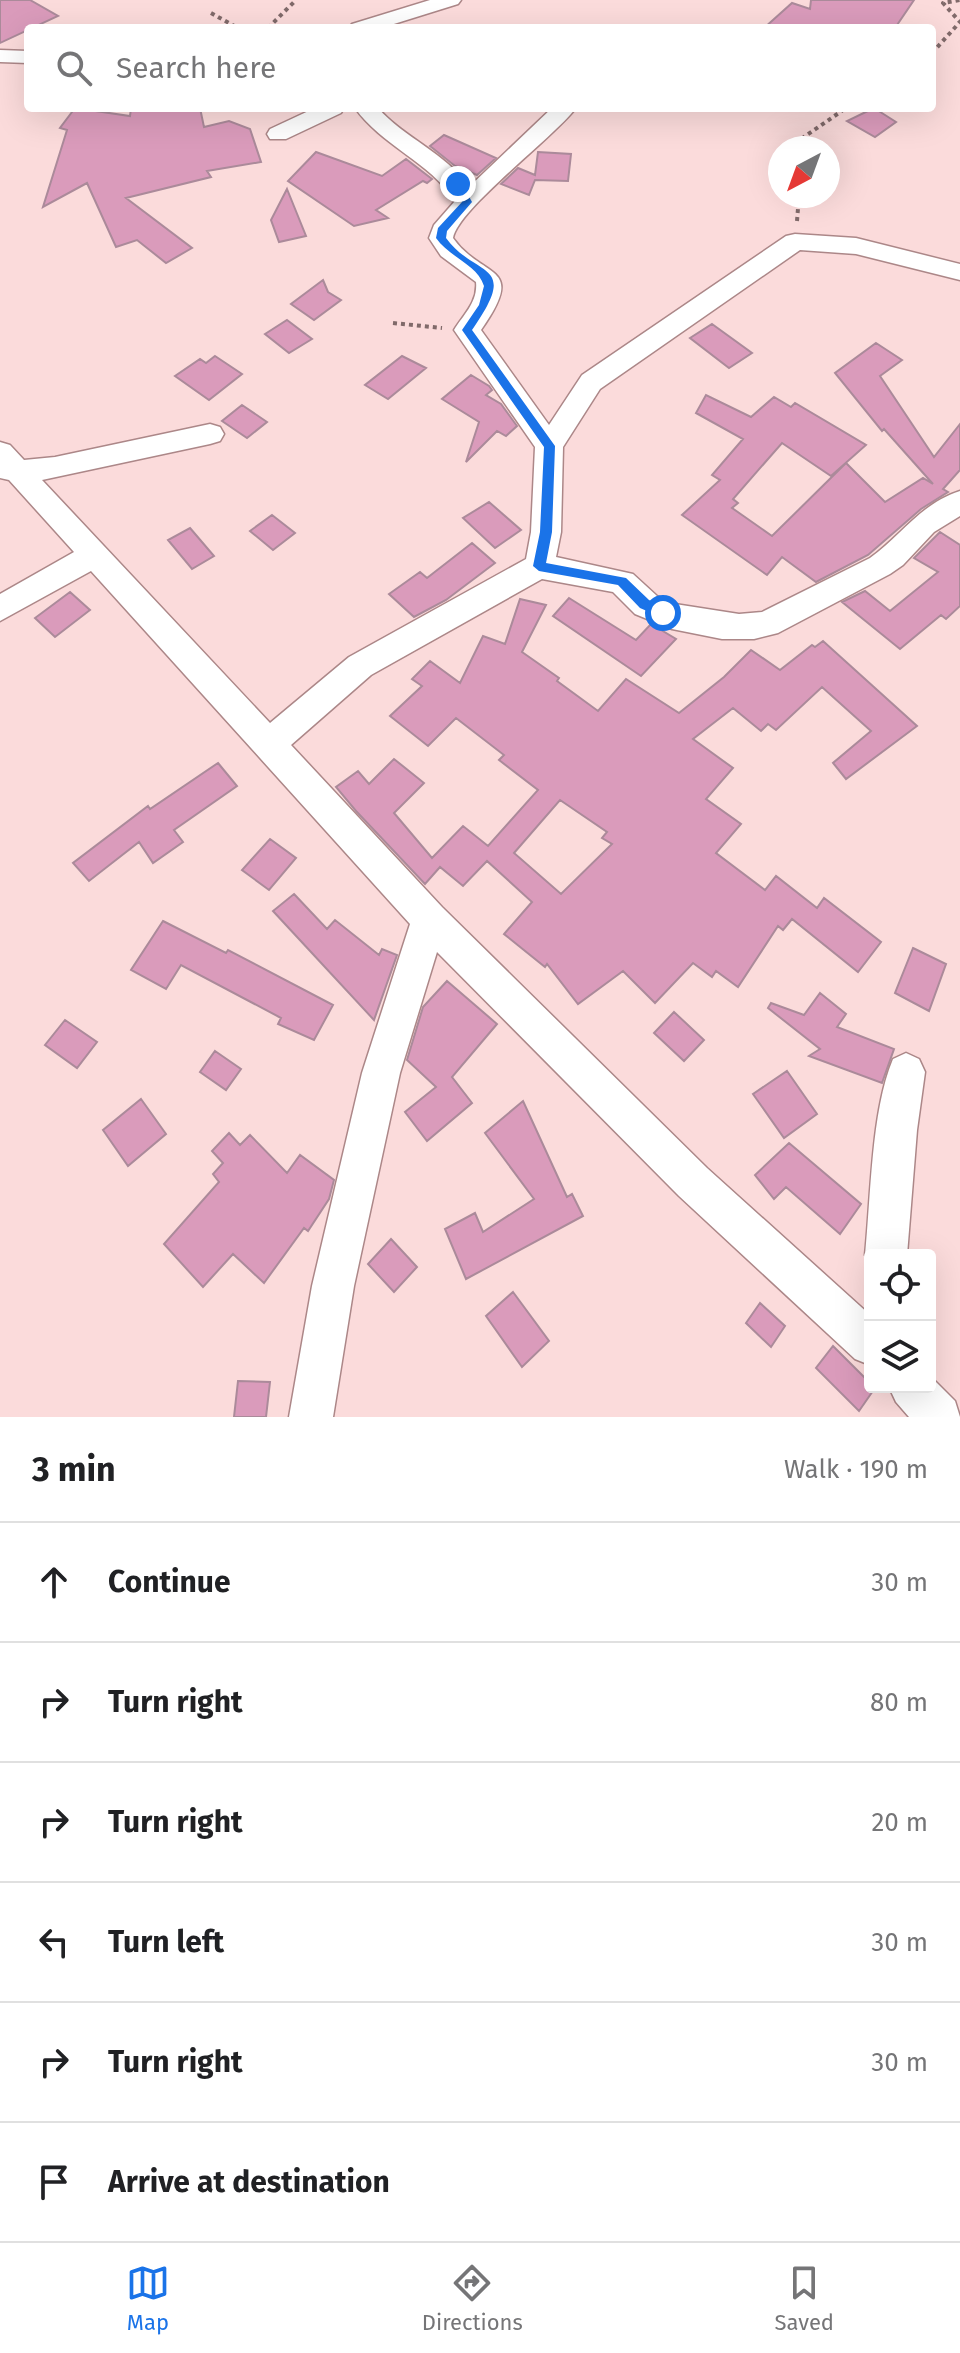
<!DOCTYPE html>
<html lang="en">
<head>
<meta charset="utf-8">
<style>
  body { margin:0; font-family:"Fira Sans",sans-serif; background:#f2f2f2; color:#202124 }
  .controls { position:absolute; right:24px; bottom:24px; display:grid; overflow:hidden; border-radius:8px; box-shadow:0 8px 32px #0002 }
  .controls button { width:72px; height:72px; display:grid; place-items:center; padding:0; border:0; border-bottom:2px solid #e0e0e0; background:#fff; color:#202124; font:40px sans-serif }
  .compass { position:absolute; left:768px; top:136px; width:72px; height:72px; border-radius:50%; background:#fff; box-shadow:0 8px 32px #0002; rotate:221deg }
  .stop { position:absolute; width:24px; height:24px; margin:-18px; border:6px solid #1a73e8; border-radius:50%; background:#fff }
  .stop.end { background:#1a73e8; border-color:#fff; box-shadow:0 2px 8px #0008 }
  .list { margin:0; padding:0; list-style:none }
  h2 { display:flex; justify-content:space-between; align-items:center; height:104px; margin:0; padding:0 32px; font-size:34px }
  h2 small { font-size:26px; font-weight:400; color:#757577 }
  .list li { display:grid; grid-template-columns:52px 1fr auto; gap:24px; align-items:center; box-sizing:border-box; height:120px; padding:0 32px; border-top:2px solid #e0e0e0 }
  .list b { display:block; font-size:30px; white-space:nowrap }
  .list em { font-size:26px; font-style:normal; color:#757577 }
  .icon { flex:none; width:44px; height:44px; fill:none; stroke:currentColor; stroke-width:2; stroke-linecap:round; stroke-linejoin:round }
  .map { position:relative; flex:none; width:960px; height:1417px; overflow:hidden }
  .search { position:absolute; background:#fff; box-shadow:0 8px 32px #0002; left:24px; right:24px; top:24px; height:88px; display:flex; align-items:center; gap:20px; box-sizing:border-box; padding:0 28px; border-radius:8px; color:#757577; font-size:30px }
  .sheet { height:824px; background:#fff }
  nav { display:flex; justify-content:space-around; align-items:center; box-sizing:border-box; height:112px; border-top:2px solid #e0e0e0; background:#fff; font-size:22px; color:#757577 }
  nav a { display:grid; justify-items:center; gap:4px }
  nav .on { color:#1a73e8 }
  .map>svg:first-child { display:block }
  .building { fill:#da9bbb; stroke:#ab8a9a; stroke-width:2; fill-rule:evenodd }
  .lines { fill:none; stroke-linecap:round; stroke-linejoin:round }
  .minor-casing { stroke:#ac8788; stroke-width:3 }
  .path { stroke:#806a6a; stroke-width:4; stroke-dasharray:4 4; stroke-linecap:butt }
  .minor { fill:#fff; fill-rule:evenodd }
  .route { fill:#1a73e8 }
</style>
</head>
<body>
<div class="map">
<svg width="960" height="1417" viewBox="0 0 960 1417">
  <rect width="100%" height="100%" fill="#fbdbdb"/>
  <path class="building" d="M0,0H30L58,16L0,43Z
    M811,0H914L895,28H764L792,3L810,9Z
    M75,108L130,116L131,108H200L204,127L229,121L250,129L261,162L207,171L211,177L126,198L192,248L166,263L137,240L116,247L87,183L43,207L67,130L60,128Z
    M874,108L896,122L875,137L847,121Z
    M444,135L496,158L477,175L455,166L430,146Z
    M316,152L382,176L406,159L432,179L427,183L423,181L376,210L388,218L354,226L288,181Z
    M538,152L571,154L568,181L535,180L529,195L501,184L518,168L535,175Z
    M287,189L306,236L279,242L271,220Z
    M323,280L328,292L341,300L314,320L291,304Z
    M287,320L312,339L289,353L265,334Z
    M712,324L752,353L729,368L690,338Z
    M876,343L902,360L880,376L934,457L960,424V470L943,489L948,492L921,509L868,555L816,582L782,557L767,575L682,515L720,480L712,475L743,439L696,413L706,395L751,417L774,397L791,407L795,403L866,445L831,476L782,443L733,499L738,503L732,508L772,536L846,463L885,502L923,478L933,484L884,429L882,431L835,373Z
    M215,356L242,374L209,400L175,376L200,359L206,363Z
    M402,356L426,368L388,399L365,385Z
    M471,375L489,386L492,390L486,395L501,404L517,426L506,436L497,431L466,462L479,422L442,399Z
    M242,405L267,422L247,438L222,421Z
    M489,502L521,530L495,548L463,518Z
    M272,515L295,533L273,550L250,531Z
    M190,528L214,556L192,569L168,540Z
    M940,532L960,545V606L946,619L941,615L900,649L842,602L865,591L890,611L938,572L914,558Z
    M472,543L495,563L446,600L414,617L389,594L420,572L427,578Z
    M70,592L90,610L55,637L35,618Z
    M569,598L636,640L651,624L676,639L641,676L553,616Z
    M520,599L546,605L522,652L559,678L557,681L598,711L626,679L679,713L724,677L751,650L780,670L812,645L815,647L823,641L917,726L846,779L833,763L871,731L822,687L776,730L768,724L761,731L733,708L693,739L733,768L706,799L741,824L716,853L765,890L776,876L817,908L824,898L881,942L858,972L792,919L783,930L778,926L738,987L716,971L712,977L693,963L655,1003L623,971L578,1004L547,964L545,967L504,934L532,902L487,861L463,886L440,867L425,884L356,811L336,787L358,771L369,784L394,759L424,783L394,813L432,858L463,826L488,846L538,790L499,760L504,755L456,718L428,746L390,716L422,686L412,679L430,661L460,683L483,636L505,644ZM560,800L607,832L602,838L612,844L561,894L514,853Z
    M218,763L237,786L174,830L183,842L153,863L139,842L89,881L73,863L148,806L150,809Z
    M270,839L296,858L269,890L242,870Z
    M294,894L327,929L335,920L379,955L382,949L397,955L374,1020L273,911Z
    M163,921L226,953L228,950L333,1005L314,1040L278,1024L281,1018L181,965L166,989L131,970Z
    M913,948L946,964L929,1011L895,993Z
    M447,981L497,1024L452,1077L472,1103L427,1141L405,1112L436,1087L407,1060L423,1007Z
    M820,993L846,1014L837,1027L894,1049L882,1083L809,1056L820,1049L768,1008L771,1003L804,1015Z
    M674,1012L704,1040L684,1061L654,1033Z
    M65,1020L97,1042L77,1068L45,1045Z
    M215,1051L241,1069L226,1090L200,1072Z
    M787,1071L817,1114L784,1138L753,1094Z
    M141,1099L166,1134L128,1166L103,1130Z
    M523,1101L567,1197L572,1194L583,1216L466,1279L445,1229L475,1213L483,1232L534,1199L485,1133Z
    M229,1133L240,1145L250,1135L287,1173L300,1155L334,1180L329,1199L308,1231L304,1228L264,1283L233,1254L203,1287L164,1244L219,1182L213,1174L223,1163L212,1151Z
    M789,1143L861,1204L840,1234L786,1187L774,1199L755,1175Z
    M391,1239L417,1267L394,1292L368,1264Z
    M513,1292L549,1341L522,1367L486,1316Z
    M760,1303L785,1326L771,1347L746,1323Z
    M833,1346L870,1383V1387L875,1388L859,1411L816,1368Z
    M238,1381L270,1382L266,1417H234Z"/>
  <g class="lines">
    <defs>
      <path id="minor" d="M430,0H461L458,4L381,28H349L352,24Z
        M0,50L28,51V63L0,62Z
        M315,108H344L341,113L286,139H270L267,134L270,129Z
        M355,108H378C404,138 446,153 469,187L552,108L575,109C554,137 458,209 453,238C483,280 528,263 481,330L549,425L582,375L786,236L795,234L856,238L960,264V280L856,254L800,250L600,389L563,447L561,532L556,557L633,574L657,596L675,604L739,614L762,612L870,558C902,535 920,504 960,491V516L934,532L903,565L890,574L778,633L754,639H722L672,629L635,614L613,592L542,579L371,675L291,745L442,907L707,1168L870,1315V1365L855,1359L679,1196L437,952L400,1073L354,1286L333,1417H289L312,1286L362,1073L410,924L91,571L0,621V594L74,552L9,480L0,478V442L10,445L24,460L55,457L210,424L220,427L224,434L220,441L210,444L42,480L270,723L349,657L526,559L531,532L535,447L454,330C464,314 478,302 476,282L441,256L429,238L434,225L455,201C430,162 382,146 355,108Z
        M906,1053L919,1059L925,1072L917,1130L907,1255H870V1266L865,1255C871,1197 871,1111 893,1059Z
        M930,1376L955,1401L960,1417H909L896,1402L889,1387H930Z"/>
    </defs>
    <use href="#minor" class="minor-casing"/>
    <path class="path" d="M211,13L238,28
      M268,28L296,0
      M932,53L960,22L943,3L960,0
      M803,148L804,137L846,108
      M797,221L799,196
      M393,323L442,328"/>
    <use href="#minor" class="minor"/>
  </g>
  <path class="route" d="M454,182H461L472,202L447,231L446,238C476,279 521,260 472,330L555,446L552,532L546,563L626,578L649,600L667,609V616L663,618L640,608L618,585L539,571L533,566L540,532L544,447L462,330L479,305L484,286C477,264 450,258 436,238L438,228L462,202Z"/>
</svg>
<div class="controls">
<button><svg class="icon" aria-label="locate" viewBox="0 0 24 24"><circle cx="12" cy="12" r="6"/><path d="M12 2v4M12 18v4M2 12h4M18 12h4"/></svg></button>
<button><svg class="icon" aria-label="layers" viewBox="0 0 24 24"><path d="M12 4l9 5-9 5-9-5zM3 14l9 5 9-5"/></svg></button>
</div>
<svg class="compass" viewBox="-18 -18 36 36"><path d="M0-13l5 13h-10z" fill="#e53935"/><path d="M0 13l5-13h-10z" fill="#757577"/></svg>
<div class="stop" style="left:663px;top:613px"></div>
<div class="stop end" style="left:458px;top:184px"></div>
<div class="search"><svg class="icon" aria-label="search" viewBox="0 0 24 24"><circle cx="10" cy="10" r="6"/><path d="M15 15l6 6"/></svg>Search here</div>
</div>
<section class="sheet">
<h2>3 min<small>Walk · 190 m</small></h2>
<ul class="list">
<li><svg class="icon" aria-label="ahead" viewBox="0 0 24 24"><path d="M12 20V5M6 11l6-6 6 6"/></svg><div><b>Continue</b></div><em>30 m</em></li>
<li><svg class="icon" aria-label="right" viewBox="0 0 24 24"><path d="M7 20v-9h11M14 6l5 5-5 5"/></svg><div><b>Turn right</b></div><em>80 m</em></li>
<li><svg class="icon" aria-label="right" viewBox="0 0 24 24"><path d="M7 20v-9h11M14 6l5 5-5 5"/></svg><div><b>Turn right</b></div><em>20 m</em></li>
<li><svg class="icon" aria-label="left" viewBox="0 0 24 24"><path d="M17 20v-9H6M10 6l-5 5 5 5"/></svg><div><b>Turn left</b></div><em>30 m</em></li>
<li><svg class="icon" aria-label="right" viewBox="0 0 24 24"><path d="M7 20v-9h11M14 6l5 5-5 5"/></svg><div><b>Turn right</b></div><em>30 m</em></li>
<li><svg class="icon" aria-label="arrive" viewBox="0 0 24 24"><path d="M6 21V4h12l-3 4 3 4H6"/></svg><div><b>Arrive at destination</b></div></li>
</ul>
</section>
<nav>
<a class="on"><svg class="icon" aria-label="map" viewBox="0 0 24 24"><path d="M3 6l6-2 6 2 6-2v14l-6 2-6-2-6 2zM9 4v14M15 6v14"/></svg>Map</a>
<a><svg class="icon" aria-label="directions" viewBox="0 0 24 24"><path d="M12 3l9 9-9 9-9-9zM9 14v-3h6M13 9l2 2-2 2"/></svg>Directions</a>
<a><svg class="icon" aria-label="saved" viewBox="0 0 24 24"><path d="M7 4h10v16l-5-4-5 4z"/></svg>Saved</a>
</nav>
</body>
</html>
